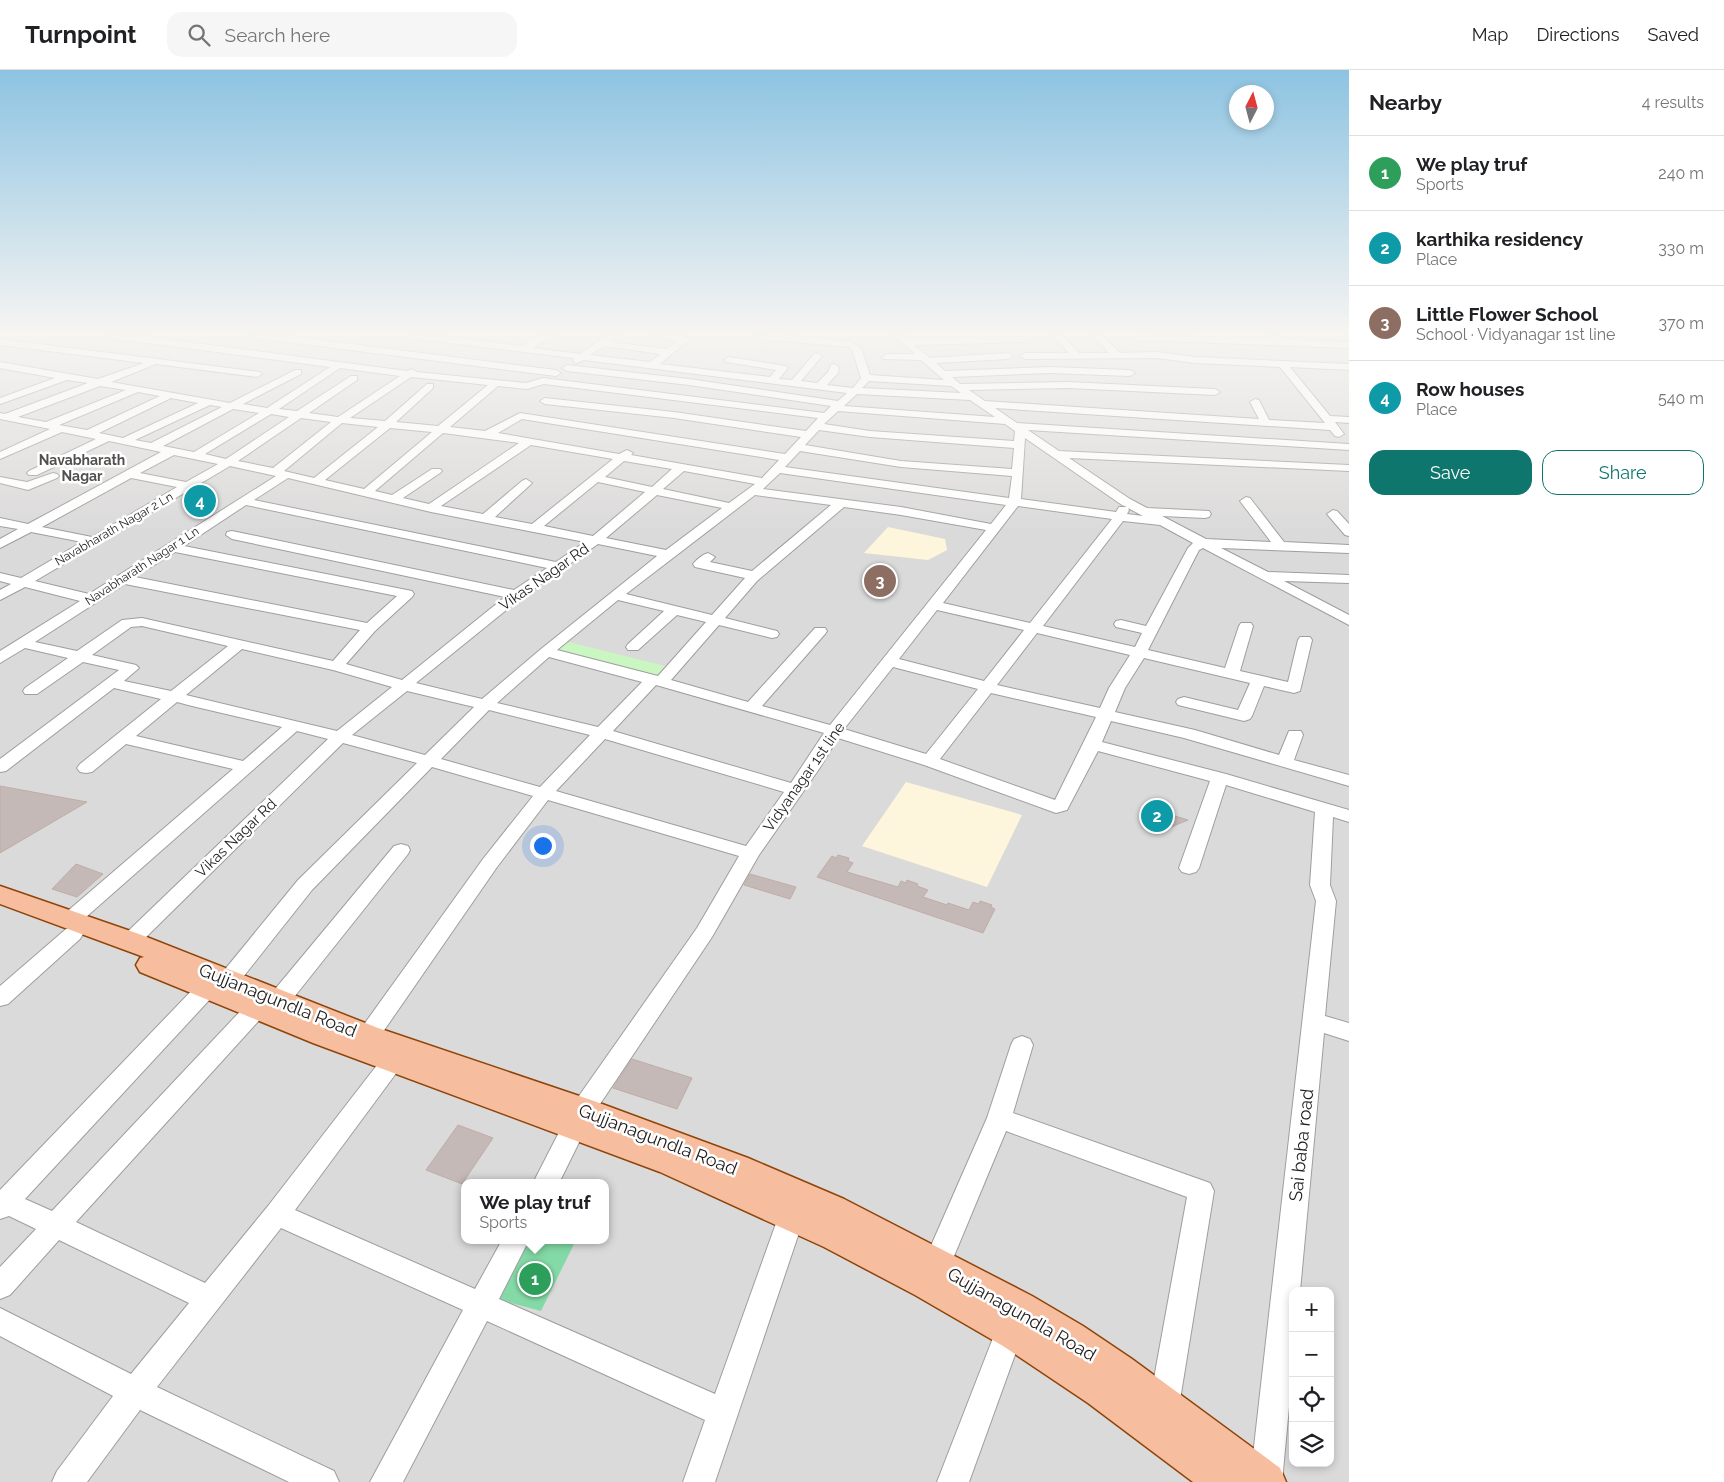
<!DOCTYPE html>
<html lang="en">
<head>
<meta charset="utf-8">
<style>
  body { margin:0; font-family:Raleway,sans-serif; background:#f6f6f6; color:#202124 }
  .controls { position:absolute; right:15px; bottom:15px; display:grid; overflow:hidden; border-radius:10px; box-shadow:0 2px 8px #0003 }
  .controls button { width:45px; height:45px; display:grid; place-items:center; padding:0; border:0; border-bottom:1px solid #e0e0e0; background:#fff; color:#202124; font:25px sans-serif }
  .compass { position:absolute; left:1229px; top:15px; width:45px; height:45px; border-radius:50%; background:#fff; box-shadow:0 2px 8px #0003; rotate:6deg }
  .you { position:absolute; left:542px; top:775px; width:18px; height:18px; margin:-12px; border:4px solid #fff; border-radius:50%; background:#1a73e8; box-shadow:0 0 0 8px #1a73e833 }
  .badge { display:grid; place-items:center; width:32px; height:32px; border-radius:50%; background:#0f766e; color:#fff; font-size:16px; font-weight:700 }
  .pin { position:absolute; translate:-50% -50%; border:2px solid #fff; box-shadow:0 1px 5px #0006 }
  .popup { position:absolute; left:461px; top:1109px; width:148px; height:65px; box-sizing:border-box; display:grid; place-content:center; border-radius:10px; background:#fff; filter:drop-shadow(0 1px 4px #0005); font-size:16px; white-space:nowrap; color:#757577 }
  .popup b { font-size:19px; color:#202124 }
  .popup::after { content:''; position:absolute; left:50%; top:100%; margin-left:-10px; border:10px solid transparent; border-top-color:#fff }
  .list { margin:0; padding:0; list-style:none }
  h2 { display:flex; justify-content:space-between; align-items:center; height:65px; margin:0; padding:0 20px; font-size:21px }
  h2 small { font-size:16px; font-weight:400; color:#757577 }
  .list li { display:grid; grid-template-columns:32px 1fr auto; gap:15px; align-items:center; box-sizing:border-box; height:75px; padding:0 20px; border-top:1px solid #e0e0e0 }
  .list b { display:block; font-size:19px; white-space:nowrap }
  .list p { margin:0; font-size:16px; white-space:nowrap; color:#757577 }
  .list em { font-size:16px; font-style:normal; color:#757577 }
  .actions { display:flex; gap:10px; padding:15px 20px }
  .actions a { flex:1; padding:11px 0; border:1px solid #0f766e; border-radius:15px; text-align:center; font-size:18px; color:#0f766e }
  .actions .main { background:#0f766e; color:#fff }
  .icon { flex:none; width:28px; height:28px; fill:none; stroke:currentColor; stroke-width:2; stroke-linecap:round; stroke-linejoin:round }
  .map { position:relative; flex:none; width:1349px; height:1412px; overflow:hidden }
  header { display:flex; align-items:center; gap:30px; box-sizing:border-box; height:70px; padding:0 25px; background:#fff; border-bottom:1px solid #e0e0e0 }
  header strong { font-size:24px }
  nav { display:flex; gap:28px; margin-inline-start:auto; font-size:18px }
  .search { width:350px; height:45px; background:#f6f6f6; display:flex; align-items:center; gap:12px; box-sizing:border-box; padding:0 18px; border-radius:15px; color:#757577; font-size:19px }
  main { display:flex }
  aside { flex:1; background:#fff }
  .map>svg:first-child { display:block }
  .residential { fill:#dbdada; fill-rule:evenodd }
  .education { fill:#fdf6dc }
  .park { fill:#c9f6c1 }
  .pitch { fill:#84daa6 }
  .building { fill:#c5b9b7; stroke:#bfaca6 }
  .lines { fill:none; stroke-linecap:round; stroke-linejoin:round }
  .minor-casing { stroke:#9e9e9e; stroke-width:2 }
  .major-casing { stroke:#8f4407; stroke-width:3 }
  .minor { fill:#fff; fill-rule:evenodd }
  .major { fill:#f7bd9f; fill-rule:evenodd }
  .labels { text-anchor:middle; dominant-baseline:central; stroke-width:5; stroke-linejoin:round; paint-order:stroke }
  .far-street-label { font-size:12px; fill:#1d1d1d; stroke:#fff }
  .far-neighbourhood-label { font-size:14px; font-weight:bold; fill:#505050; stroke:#fff }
  .street-label { font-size:15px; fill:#1d1d1d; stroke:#fff }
  .near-street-label { font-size:18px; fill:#1d1d1d; stroke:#fff }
</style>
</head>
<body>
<header>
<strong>Turnpoint</strong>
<div class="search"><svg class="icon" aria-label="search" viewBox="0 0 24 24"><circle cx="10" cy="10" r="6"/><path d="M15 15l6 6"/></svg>Search here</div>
<nav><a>Map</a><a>Directions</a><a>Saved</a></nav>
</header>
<main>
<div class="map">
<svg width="1349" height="1412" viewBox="0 0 1349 1412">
  <rect width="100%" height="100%" fill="#eee8e3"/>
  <path class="residential" d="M0,265H1349V1412H0ZM465,1113H605V1170H465ZM1293,1221H1330V1393H1293Z"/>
  <path class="education" d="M888,457L945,469L947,480L928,490L864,483Z
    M906,712L1022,745L987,817L862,776Z"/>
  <path class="park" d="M561,570L665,596L652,610L546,582Z"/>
  <path class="pitch" d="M526,1170H576L541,1241L496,1229Z"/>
  <path class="building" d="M0,716L87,732L0,783Z
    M1147,735L1155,740L1188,750L1171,757L1140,749L1142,742Z
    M838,785L849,788L848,791L853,793L847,802L898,817L901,811L906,813L907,810L918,814L917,816L928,820L923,827L947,835L948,833L969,840L973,832L979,834L980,831L992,835L991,837L995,839L983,863L817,807L832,786L836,788Z
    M76,794L103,804L77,827L52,819Z
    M750,804L796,817L790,829L744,815Z
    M632,989L692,1008L677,1039L613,1018Z
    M458,1055L493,1068L462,1114L426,1100Z"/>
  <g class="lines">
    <defs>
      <path id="minor" d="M106,265H134L407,301L412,299L417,302L526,313L543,308L824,343L831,336L689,315L567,301L562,298L567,295L689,309L838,331L847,323L584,290L577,293L574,292L573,288L409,268L405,265H434L522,276L541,265H552L533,278L580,284L607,265H618L610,272L667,279L678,271L653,265H680L690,269L660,294L770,307L776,300L726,292L724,290L729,287L786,296L788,298L779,309L792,310L814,284L817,283L822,286L801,311L817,313L828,302L831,295L834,294L839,297L838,303L827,315L853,318L861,308L852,279L849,277L762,269L758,266L783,265L851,272L861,278L870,305L944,310L921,290L884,289L882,287L887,284H915L894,265H904L908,269L1023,267L1026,268V272L914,275L930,288L1008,283L1013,286L1008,289L936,293L945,301L1049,297L1130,300L1135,303L1130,306L1049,303L952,307L960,314L1068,312L1215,319L1220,322L1215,325L1068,318L969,320L985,331L1259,349L1250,332L1255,329L1259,330L1269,350L1325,353L1280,297L1195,293L1157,288L1025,289L1020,286L1025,283H1069L1053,265H1062L1079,283H1109L1093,265H1102L1120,283L1157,282L1195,287L1349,294V300L1290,297L1330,346L1349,347V353L1335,352L1344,364L1339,367L1335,366L1330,360L995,338L1017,353L1349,374V380L1028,360L1059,381L1349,395V401L1069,388L1130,429L1147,438L1209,441L1211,444L1209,447L1205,448L1162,446L1206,469L1271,472L1240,431L1246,427L1250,428L1284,472L1349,475V483L1221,478L1268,502L1349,505V513L1284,511L1349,545V555L1203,478L1199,480L1148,580L1225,598L1239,556L1241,553H1251L1253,556L1240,601L1288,612L1298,570L1300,567H1310L1312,570L1300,621L1294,623L1264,616L1252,646L1250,649L1244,651L1178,635L1176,632L1178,629L1184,627L1238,640L1250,613L1144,588L1125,618L1115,642L1195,660L1279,685L1289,661H1301L1303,665L1294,690L1349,705V716L1184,668L1111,651L1102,672L1226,704L1349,740V752L1333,747L1330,815L1336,831L1325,946L1349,953V971L1324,963L1300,1221H1293V1294L1282,1412H1250L1316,831L1310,815L1315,742L1226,715L1199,798L1196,802L1189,804L1182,802L1179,798L1210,711L1098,681L1067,740L1056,743L924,695L838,668L819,699L759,785L712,867L592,1046L559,1113H533L574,1033L697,858L739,786L548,730L497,797L376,972L368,975L360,972L357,966L360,960L483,789L533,726L432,697L312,820L228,926L220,928L213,926L25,1129L52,1141L248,933L256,931L264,933L267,939L264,945L76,1152L205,1213L268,1136L384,986L392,983L400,986L404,992L400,998L295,1140L475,1219L502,1170H529L499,1229L715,1324L779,1145L783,1137L792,1133L801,1137L805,1145L715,1412H683L705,1350L487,1251L403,1412H370L463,1240L281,1158L157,1317L334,1401L339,1412H289L140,1340L87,1412H52L57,1401L113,1326L0,1266V1238L131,1304L189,1233L59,1170L10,1225L0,1229V1197L36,1159L9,1146L0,1149V1120L198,914L206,912L213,914L298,810L417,693L343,673L137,876L130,878L123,876L120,871L123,866L328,669L297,661L77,855L70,857L63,855L60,850L63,845L233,699L126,674L92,702L86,703L80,702L77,698L80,694L161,629L114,618L6,701L0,702V689L119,600L83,592L37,624H25L23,621L25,618L68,588L25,578L0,593V581L80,531L25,517L0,530V520L11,514L0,511V503L21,508L82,472L31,462L0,478V469L18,459L0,456V448L28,454L161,382L109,371L37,405H29L27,403L29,401L96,369L62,362L0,389V382L50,359L0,349V343L5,344L88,313L67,310L0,334V328L55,308L0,298V292L98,309L144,293L0,275V269L260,302L262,304L257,307L156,294L111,312L230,333L295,300H301V304L243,334L267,338L330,297L110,268ZM604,276L661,284L650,292L590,285ZM340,298L400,306L338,347L309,343L357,310V306H351L297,341L279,339ZM411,307L488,315L438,356L396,352L433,318V314H427L385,351L350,348ZM869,311L951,316L961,323L862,318ZM544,314L818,348L806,361L674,342L545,328L540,331L545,334L674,348L801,367L785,384L520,343L485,361L450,357L498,316L527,319ZM100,316L126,320L46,352L18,347ZM138,322L160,326L87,360L59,355ZM857,324L970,330L995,347L844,336ZM171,328L198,333L123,368L99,363ZM210,335L222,337L151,373L135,370ZM233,339L259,343L194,382L163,376ZM838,341L1005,354L1015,361L1014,371L870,361L824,354ZM271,344L289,347L226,389L205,384ZM301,348L331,352L273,398L238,391ZM522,349L779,390L762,408L631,385L633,383L627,380L619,384L498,363ZM342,353L378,357L314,408L284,401ZM390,358L432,362L364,419L325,410ZM819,360L870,367L1014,378L1012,399L901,391L805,375ZM443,363L519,373L429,434L403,428L440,403L442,401L440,399H432L392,425L375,421ZM1025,368L1122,435L1127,437H1119L1116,442L1021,429ZM531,375L613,389L532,454L495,447L530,415L532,413L526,409L522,411L483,444L441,436ZM800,381L901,397L1012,406L1009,428L785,397ZM174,385L218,394L186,412L140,403ZM624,391L672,399L652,417L605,407ZM230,396L276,406L89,524L35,511ZM684,401L755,414L729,433L663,419ZM780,403L1006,435L991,454L901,437L763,419ZM131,408L177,417L92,467L42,457ZM288,408L431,442L585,472L556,492L254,430ZM598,412L645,422L593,466L544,456ZM657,425L722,438L666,480L606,468ZM755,425L831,435L752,501L710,492L715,487L708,483C702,485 697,489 693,494L695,497L745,508L712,545L626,524ZM246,435L547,498L514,520L232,461L227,462L226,465L232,469L505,527L402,610L346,594L375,561L412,527L414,524L412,521L184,476ZM1018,436L1112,449L1030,553L943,533ZM844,437L901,445L986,460L830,655L762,636L825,564L827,561L825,558H815L748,632L671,610L719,555L772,568L777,567L779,564L777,561L725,548L757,511ZM1128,438L1143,446L1127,444L1129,440ZM1123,451L1160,455L1193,473L1188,478L1146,556L1121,550L1116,551L1114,554L1116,557L1142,563L1135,577L1043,556ZM598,474L657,486L541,579L482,629L416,613L521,528ZM175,482L397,526L367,553L135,507ZM125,514L360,560L333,591L142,548L122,550L77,581L35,572ZM618,530L664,541L628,574L626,577L628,580H638L677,545L706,552L658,606L557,580ZM937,540L1024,560L984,611L899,589ZM142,556L228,576L171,621L124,611L139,598L136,595L92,585L131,557ZM1037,563L1130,585L1109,618L1100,638L997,615ZM242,579L333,600L392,617L337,661L186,625ZM549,587L642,612L598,657L497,633ZM893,597L978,619L926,684L844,659ZM656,615L824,663L791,713L613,661ZM407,621L474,637L425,685L352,665ZM991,623L1096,647L1055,730L940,689ZM177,632L192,636L282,657L243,691L136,666ZM489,640L590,665L540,717L441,689ZM605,669L784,722L746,776L556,721Z
        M252,265H281L556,300L561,303L556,306L256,268Z
        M1135,265L1271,269L1270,265H1279L1280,269L1349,272V278L1138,270L1135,269Z
        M53,403L57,404L59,406L57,408L28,420L0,413V407L27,412Z
        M1333,440L1337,441L1349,454V466L1345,465L1327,444Z
        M401,774L408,776L410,780L408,784L287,936L279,938L271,936L268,930L271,924L394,776Z
        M73,857L80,859L83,864L80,869L8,934L0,936V916L66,859Z
        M1022,966L1030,969L1033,975L1013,1043L1210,1113L1214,1121L1179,1336L1175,1347L1164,1351L1153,1347L1149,1336L1187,1127L1006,1061L947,1203L937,1206L927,1203L923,1194L987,1048L1011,975L1014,969Z
        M1010,1246L1020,1250L1024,1260L969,1412H937L1000,1250Z"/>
      <path id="major" d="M0,816L139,864L378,958L594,1031L748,1088L844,1129L1032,1226L1083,1256L1132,1289L1280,1398L1286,1412H1193L1088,1333L1003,1276L915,1225L824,1177L660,1102L313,973L140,902L136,895L140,888L144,887L0,834Z"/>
    </defs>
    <use href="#minor" class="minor-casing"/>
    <use href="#major" class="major-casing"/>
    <use href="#minor" class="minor"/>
    <use href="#major" class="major"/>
  </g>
  <linearGradient id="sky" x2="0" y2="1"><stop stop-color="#8dc3e2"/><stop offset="0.57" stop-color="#f7f5f2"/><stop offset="1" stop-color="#f7f5f2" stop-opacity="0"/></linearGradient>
  <rect width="1349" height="463" fill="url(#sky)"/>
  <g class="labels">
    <g class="far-street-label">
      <text transform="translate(114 459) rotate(-30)">Navabharath Nagar 2 Ln</text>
      <text transform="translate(142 496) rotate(-33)">Navabharath Nagar 1 Ln</text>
    </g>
    <g class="far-neighbourhood-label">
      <text x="82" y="390">Navabharath<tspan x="82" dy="16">Nagar</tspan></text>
    </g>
    <g class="street-label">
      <text transform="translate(544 507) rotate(-35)">Vikas Nagar Rd</text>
      <text transform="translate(804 707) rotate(-55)">Vidyanagar 1st line</text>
      <text transform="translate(236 768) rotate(-44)">Vikas Nagar Rd</text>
    </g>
    <g class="near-street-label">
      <text transform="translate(278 930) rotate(22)">Gujjanagundla Road</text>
      <text transform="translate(658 1069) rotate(21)">Gujjanagundla Road</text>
      <text transform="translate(1301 1075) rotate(-84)">Sai baba road</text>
      <text transform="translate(1022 1244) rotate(30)">Gujjanagundla Road</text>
    </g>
  </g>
</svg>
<div class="controls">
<button>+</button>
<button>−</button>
<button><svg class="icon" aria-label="locate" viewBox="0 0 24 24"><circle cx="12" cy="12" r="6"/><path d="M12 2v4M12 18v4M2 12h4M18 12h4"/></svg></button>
<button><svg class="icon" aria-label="layers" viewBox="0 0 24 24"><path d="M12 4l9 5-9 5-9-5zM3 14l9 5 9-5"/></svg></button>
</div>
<svg class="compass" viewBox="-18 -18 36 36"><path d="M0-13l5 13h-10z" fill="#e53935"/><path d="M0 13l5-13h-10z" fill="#757577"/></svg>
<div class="you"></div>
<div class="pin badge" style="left:535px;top:1209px;background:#2e9e5b">1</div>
<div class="popup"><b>We play truf</b>Sports</div>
<div class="pin badge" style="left:1157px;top:746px;background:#0f9aa8">2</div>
<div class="pin badge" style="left:880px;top:511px;background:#8d6e63">3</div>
<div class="pin badge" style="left:200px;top:431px;background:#0f9aa8">4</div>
</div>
<aside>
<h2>Nearby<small>4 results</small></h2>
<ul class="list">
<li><span class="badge" style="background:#2e9e5b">1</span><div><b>We play truf</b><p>Sports</p></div><em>240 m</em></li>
<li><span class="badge" style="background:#0f9aa8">2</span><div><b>karthika residency</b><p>Place</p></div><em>330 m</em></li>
<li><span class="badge" style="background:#8d6e63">3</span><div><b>Little Flower School</b><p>School · Vidyanagar 1st line</p></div><em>370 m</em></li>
<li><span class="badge" style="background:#0f9aa8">4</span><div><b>Row houses</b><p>Place</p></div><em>540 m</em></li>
</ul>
<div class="actions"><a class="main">Save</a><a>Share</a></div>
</aside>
</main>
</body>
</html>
